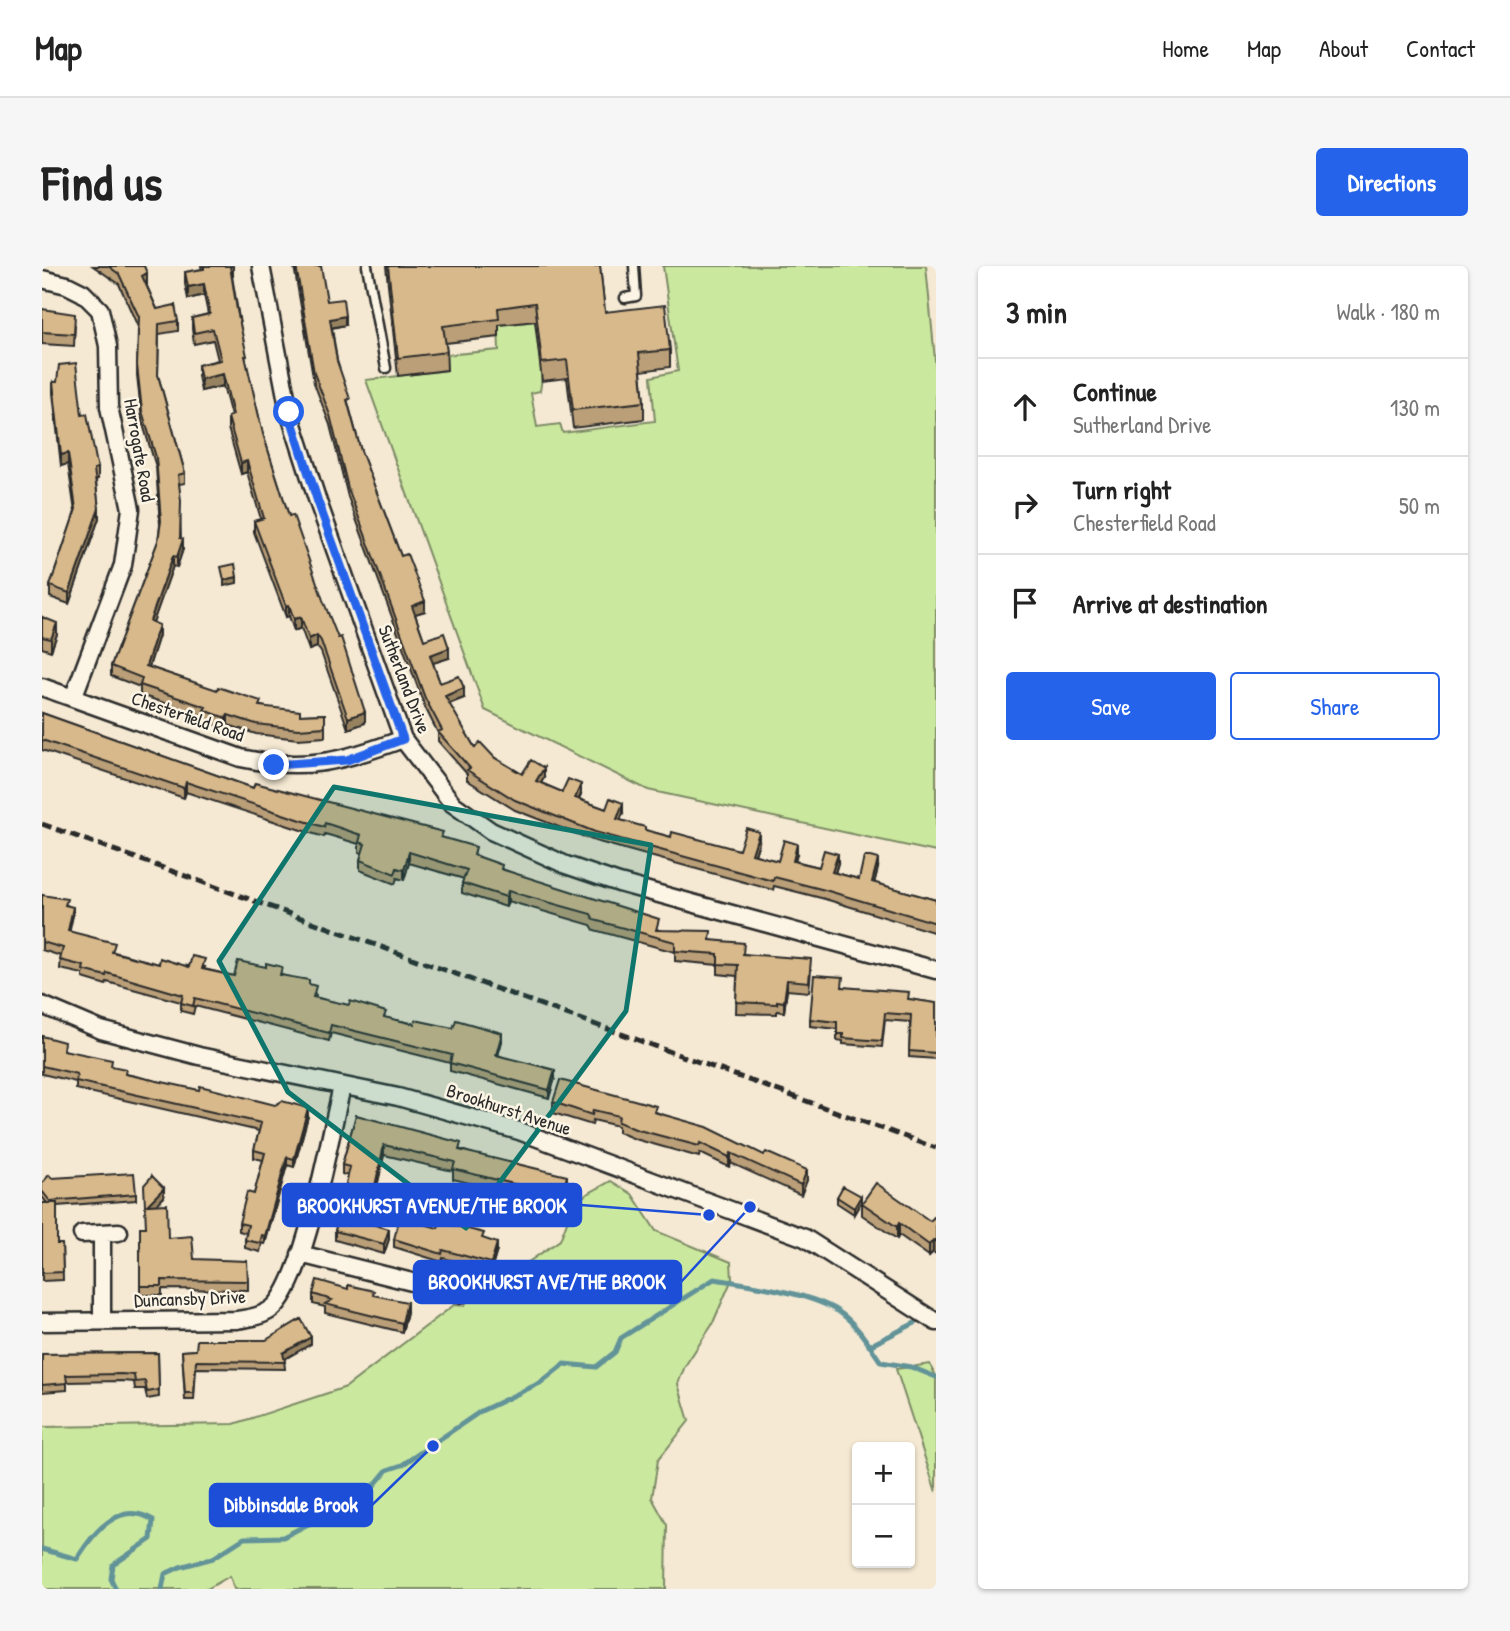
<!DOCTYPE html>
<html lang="en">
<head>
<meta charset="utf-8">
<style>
  body { margin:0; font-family:"Patrick Hand",sans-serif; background:#f6f6f6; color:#222 }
  .controls { position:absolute; right:21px; bottom:21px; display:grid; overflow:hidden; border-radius:7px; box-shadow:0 2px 5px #0004 }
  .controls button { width:63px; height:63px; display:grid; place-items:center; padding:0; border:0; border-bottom:2px solid #e0e0e0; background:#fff; color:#222; font:35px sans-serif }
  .stop { position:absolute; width:21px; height:21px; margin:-16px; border:5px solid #2563eb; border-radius:50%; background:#fff }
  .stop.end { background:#2563eb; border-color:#fff; box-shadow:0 2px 7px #0008 }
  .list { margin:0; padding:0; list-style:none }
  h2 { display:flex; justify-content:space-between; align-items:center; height:91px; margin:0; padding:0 28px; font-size:30px }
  h2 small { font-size:23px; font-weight:400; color:#767676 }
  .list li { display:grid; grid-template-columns:46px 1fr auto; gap:21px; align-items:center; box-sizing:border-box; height:98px; padding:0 28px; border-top:2px solid #e0e0e0 }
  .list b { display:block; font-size:26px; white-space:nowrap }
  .list p { margin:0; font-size:23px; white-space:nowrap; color:#767676 }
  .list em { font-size:23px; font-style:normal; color:#767676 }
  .actions { display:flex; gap:14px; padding:21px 28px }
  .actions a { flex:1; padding:16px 0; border:2px solid #2563eb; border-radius:7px; text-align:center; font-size:24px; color:#2563eb }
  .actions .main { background:#2563eb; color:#fff }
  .icon { flex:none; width:38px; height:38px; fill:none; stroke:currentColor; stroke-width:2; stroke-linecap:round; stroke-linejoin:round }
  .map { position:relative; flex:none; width:894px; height:1323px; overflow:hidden; border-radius:7px }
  header { display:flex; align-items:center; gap:42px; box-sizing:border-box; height:98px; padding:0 35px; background:#fff; border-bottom:2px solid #e0e0e0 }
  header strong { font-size:33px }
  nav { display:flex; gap:38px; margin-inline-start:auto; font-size:24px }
  .intro { display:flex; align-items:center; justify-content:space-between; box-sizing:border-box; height:168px; padding:0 42px }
  h1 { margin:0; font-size:49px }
  .button { padding:18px 32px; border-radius:7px; background:#2563eb; color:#fff; font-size:24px; font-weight:700 }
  main { display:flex; gap:42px; padding:0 42px }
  aside { flex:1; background:#fff; border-radius:7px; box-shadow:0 2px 5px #0004 }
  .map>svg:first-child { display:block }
  .green { fill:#cbe89f; stroke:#7b8a65; stroke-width:2 }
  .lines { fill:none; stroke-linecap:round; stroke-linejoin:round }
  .stream { stroke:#629398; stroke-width:5 }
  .lane-casing { stroke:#2b2b2b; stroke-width:13 }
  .street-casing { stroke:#2b2b2b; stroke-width:21 }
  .lane { stroke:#fcf5e5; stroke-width:8 }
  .street { stroke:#fcf5e5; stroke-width:16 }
  .rail { stroke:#2b2b2b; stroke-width:5; stroke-dasharray:10 5; stroke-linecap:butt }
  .wall { fill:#ba9f78; stroke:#2b2b2b; stroke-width:2 }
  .shaded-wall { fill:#978261; stroke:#2b2b2b; stroke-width:2 }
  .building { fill:#d8b98b; stroke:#2b2b2b; stroke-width:2 }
  .route { stroke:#2563eb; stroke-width:9 }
  .marked { fill:#0f766e; fill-opacity:0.2; stroke:#0f766e; stroke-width:5; stroke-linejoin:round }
  .labels { text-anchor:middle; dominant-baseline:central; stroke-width:5; stroke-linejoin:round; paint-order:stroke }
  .street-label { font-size:19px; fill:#2b2b2b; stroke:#fcf5e5 }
  .leader { fill:none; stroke:#1d4ed8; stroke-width:2.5 }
  .callout-dot { fill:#1d4ed8; stroke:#fcf5e5; stroke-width:2.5 }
  .callout { fill:#1d4ed8; stroke:#1d4ed8; stroke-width:2.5 }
  .callout-label { font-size:21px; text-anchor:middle; font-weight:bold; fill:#fff }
</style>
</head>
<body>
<header>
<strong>Map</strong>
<nav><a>Home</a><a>Map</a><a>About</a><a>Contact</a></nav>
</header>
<div class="intro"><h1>Find us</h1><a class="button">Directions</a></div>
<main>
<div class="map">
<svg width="894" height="1323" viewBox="0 0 894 1323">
  <rect width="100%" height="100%" fill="#f5e9d3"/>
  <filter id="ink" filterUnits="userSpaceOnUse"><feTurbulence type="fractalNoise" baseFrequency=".0143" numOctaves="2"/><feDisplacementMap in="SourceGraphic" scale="14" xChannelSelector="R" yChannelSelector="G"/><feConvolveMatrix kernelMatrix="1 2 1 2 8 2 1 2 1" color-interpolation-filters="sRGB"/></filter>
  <g filter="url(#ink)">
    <path class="green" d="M621,0H884L894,104V586L606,524L443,444L324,114L404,104L403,89L457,84L456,59L506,54C487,84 505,95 498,125L489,127L495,161L518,158L521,167L613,155L609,111L636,105Z
      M569,915L590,928L614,965L689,996L690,1013L670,1059L643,1100L636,1118L647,1155L616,1194L610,1232L625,1259L624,1323H192L188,1310L165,1323H0V1161L192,1158L304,1121L412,1039L423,1040L429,1020L449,1022L518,974L533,935Z
      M888,1098L894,1110V1226L854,1103Z"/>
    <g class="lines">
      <path class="stream" d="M827,1080L873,1057
        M0,1283L35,1293C51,1267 77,1233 111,1254L109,1273L71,1299L69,1313L74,1323
        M120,1323L123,1308L138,1301L171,1292L202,1272L241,1271L325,1228L345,1204L360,1199L439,1145L498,1117L522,1098L554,1101L573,1086L579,1072L672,1013C706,1018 769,1027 797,1046C815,1058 827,1079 839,1096L869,1101L894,1111"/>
      <defs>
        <path id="lane" d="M325,0L344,102
          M583,32L594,30L592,0"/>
        <path id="street" d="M219,0L247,146L276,236L361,473L411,538L449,565L524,599L577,617L894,704
          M0,13L25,19L41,27L58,44L66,80L67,141L89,243L81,299L31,432
          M0,421L199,492C263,506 301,495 361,473
          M0,739L59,764L157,790L356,831L477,865L763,972L894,1056
          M40,968L77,966
          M258,988L418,1028
          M60,1054V967
          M0,1056L194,1054C208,1052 224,1050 234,1039C265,1004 287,872 300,821"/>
      </defs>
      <use href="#lane" class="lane-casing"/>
      <use href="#street" class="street-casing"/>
      <use href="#lane" class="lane"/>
      <use href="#street" class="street"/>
      <path class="rail" d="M0,558L894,882"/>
    </g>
    <path class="wall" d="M51,0H102L105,18H104L115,43L136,55V65L117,68L116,109L143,207V217L137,218L139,273L141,283L135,301L131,300L111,356L117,369L107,401L219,440L258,449L283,448V471L256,473L214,468L186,459L184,463L162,454V450L98,429V421L69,410V400L116,275L118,259L114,201L100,155L95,109L96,61L77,18Z
      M159,0H191V10H190L205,101L221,168L247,250L323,457L306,463L279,386L275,381L267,384L259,362L252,365L247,350L244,351L212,266V255L219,253L205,206L199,208L186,162V151L189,150L181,120L159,125L156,110V99L176,94L171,74L152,78L150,63V52L166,48L162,29L146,33L143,18V6L160,3Z
      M252,0H271L285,35L303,59L290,62L295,95L319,185L359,290L383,345L373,348L382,374L407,392L391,397L398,417L422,432L407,438L433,482L453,492L480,508L502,512L499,517L520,526L539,528L537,533L564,543L581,547L578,554L603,564L629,571L697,584L717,576L713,589L736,595L755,588L753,595L777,601L796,597L793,607L817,613L836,602L832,617L894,634V667L783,633L732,620L731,624L553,575L473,544L425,514V508L396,475V467L383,441L306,231L288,159L272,117Z
      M344,0H558L563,46L628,84V101L599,105L602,136V153L531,162L525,112L500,115L493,55L457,59V71L404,77L405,104L356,110Z
      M0,43L33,59L32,80L0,78Z
      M11,116L40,149L56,202V213H54L57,252L27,338L8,331V320L33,246L26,198L19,200L11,127Z
      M0,351L15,368L9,385L0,382Z
      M0,447L211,522L401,572L460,603L617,664L669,674L702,688L769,704L767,726L745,724L742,746L735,745V748L694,747L695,710L676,708V699L633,695V686L552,664L549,659L466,635L464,641L420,627V617L422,613L367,597L362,614L355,612L353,618L318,604V594L320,587L317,586V578L283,568L282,571L259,564L144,526L142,532L0,484Z
      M0,629L25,639L31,649L27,665L72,686L117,698L163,701L162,703L192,710L240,709L267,719L274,729L273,731L344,752L460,775L456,789L513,812L507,832L408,805V797L289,767L287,775L153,740L151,748L139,745V736L65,716L64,719L41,712V708L18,703L19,690L0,684Z
      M801,721L867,733L894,737V793L867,791L868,756L843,754L840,781L801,778V775L795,774V763L768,760V753Z
      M0,770L22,784L70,800L84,808L266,850L252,901L245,899L223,978L220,977L218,986L203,982V974L204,967L197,965V957L212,928L221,894L212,892V884L217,865L34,823V816L0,808Z
      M511,836L614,846L765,914L759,929L689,897L687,901L658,887L657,891L593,873L576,866V860L551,854L550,859L511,847Z
      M314,849L525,919L520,940L411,913V905L342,889L331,939L325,937L320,955L347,973L342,988L293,974V965L306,910L300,908V899Z
      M110,910L122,931L114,939L126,972L152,993L206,1015V1024L120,1023V1029H98V961H104Z
      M10,912L94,928V934L15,940V978H20L21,1014L0,1015V937H5L0,931V917Z
      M795,931L819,936L812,948L795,937Z
      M820,937L888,955L894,953V988L891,986L887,990L857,969L855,973L820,949Z
      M396,962L442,973L455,984L449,1005L401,992L400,996L352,981V973Z
      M306,1023L332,1029L365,1046L360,1066L283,1047V1041L271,1038V1028Z
      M269,1078L242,1093L243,1103L154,1102L152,1134H143L140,1085Z
      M116,1087L117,1131L105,1133L103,1123H93L92,1116L79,1115L25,1116V1124L0,1126V1088Z"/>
    <path class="shaded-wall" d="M105,7V18L100,20V10Z
      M162,18V29L146,33V21Z
      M303,50V59L288,62V53Z
      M181,108V120L159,125V113Z
      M26,187V198L19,200V189Z
      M205,195V206L199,208V197Z
      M57,242V252L27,338V327Z
      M141,273V283L135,301V291Z
      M131,290V300L108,365V355Z
      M195,311V317L182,320V314Z
      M383,335V345L370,349V340Z
      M247,339V350L244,351V340Z
      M259,351V362L252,365V353Z
      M15,357V368L9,385V373Z
      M117,359V369L104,410V400Z
      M275,369V381L267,384V373Z
      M407,382V392L388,398V389Z
      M422,422V432L403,439V430Z
      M323,446V457L306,463V452Z
      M186,449V459L184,463V452Z
      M502,502V512L494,524V515Z
      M144,516V526L142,532V522Z
      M539,518V528L533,542V532Z
      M581,537V547L575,562V553Z
      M717,566V576L710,598V588Z
      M755,578V588L751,604V595Z
      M367,586V597L362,614V604Z
      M796,588V597L790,616V606Z
      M836,593V602L830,626V616Z
      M466,625V635L464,641V631Z
      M31,641V649L26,673V665Z
      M745,714V724L742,746V736Z
      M460,767V775L454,797V789Z
      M513,804V812L507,832V824Z
      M266,842V850L252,901V893Z
      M342,879V889L331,939V929Z
      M689,887V897L687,901V891Z
      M245,891V899L223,978V970Z
      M765,904V914L759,929V919Z
      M525,910V919L520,940V930Z
      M122,922V931L105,948V939Z
      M325,928V937L317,964V954Z
      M819,930V936L812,948V942Z
      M857,957V969L855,973V961Z
      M347,963V973L342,988V978Z
      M891,974V986L887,990V979Z
      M455,977V984L449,1005V997Z
      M365,1036V1046L360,1066V1057Z
      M269,1071V1078L241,1094V1087Z"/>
    <path class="building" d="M66,0H102L105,7L100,10L115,43L133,39L136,55L117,58L116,109L143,207L136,209L139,235L138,272L141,273L135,291L131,290L108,355L117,359L104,400L175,424L176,421L219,435L217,440L258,445V449L283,448V461L256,463L214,458L186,449L184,452L162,444L164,441L98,419L100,412L69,400L116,275L119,255L114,191L100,145L95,99L97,51L77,8Z
      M162,0H188L195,44L205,90H203L221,168L247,250L251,249L281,334L296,372L299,371L323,446L306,452L279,375L275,369L267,373L259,351L252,353L247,339L244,340L212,255L222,252L205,195L199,197L186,151L191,149L181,108L159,113L156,99L179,94L171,63L152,67L150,52L168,48L162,18L146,21L143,6L162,3Z
      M254,0H279L285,35L301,33L303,50L288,53L295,95L308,133L305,134L319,185L359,290L365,288L383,335L370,340L382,374L402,367L407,382L388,389L398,417L417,410L422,422L403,430L433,482L438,476L453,492L480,508L489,494L502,502L494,515L520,526L526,513L539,518L533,532L564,543L568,532L581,537L575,553L603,561V564L629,571L630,566L697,584L704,562L717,566L710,588L736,595L742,574L755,578L751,595L777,601L782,584L796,588L790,606L817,613L822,591H828L836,593L830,616L894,634V657L783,624L732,611L731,615L553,566L473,534L425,504L428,502L396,466L400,464L383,432L306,222L288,149L272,107Z
      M346,0H558L563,46L623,39L628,84L597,87L602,136L531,144L525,94L500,97L493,37L456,42L457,53L401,60L405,86L356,92Z
      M0,43L33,48L32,68L0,66Z
      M34,97L40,149L45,148L54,194L56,202L52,203L57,242L27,327L8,320L34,243L26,187L19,189L11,116H15L17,99Z
      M193,298L195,311L182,314L179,301Z
      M0,351L15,357L9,373L0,371Z
      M0,447L211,522L213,517L401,566L399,571L434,581L432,589L460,599L459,603L617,653L614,664L669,665L668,674L702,677L701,688L769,693L767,716L745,714L742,736L735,735V738L694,736L696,699L676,698V688L633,685V676L552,654L549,648L466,625L464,631L420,617L425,604L367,586L362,604L355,602L353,608L318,594L323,578L317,576L319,569L283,557L282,561L259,554L144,516L142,522L0,474Z
      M0,629L25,633L23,639L31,641L26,665L73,677L70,686L117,698L118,692L147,701L150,690L163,693L160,703L192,710L196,695L224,701V697L240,701L238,709L267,714V718L274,720L271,731L307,739L308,735L344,746L342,751L372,758L373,754L411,762L414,754L460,767L454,789L513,804L507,824L408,797L410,789L289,759L287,767L153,732L151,740L139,737L141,729L65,707L64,710L41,704L42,700L18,694L21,682L0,676Z
      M772,709L801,711L800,721L867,726L866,733L894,737V787L867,785L869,749L843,747L840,775L801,772V768H795V756L768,753Z
      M0,770L22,776L21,784L70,794L69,800L84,803L83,808L157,824L158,820L233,839L240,835L266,842L252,893L245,891L223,970L220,969L218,977L203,974L206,959L197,957L205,926L212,928L223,887L212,884L219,857L34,815L35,808L0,800Z
      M518,814L614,840L612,846L665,861L722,889L724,886L765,904L759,919L689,887L687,891L658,877L657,880L593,863L576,856L577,850L551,844L550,849L511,836Z
      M314,849L419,877L417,884L525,910L520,930L411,903L413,896L342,879L331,929L325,928L317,954L347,963L342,978L293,965L308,901L300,899Z
      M92,907L94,928L8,935L0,925V917L7,909L10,912Z
      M110,910L122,922L105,939L125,938L126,972L150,970L152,993L205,995L206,1015L120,1014V1020H98V961H104L102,919Z
      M834,917L888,955L892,951L894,953V976L891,974L887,979L857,957L855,961L820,937Z
      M801,920L819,930L812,942L795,931Z
      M0,937H15V978H20L21,1006L0,1007Z
      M358,951L396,962L398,956L442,967L440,972L455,977L449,997L401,984L400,988L352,973Z
      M275,1014L306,1023V1019L332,1025L331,1029L365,1036L360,1057L283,1038L290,1034L271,1028Z
      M259,1053L269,1071L241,1087L243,1096L154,1095L152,1127H143L140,1085L154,1084L155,1074H224Z
      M116,1087L117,1124L105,1126L103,1115L93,1116L92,1109L79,1108L24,1109L25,1117L0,1119V1088Z"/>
  </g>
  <g class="lines" filter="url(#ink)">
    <path class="route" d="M232,499L305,494L361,473L276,236L247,146"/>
  </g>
  <path class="marked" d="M292,521L609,579L584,745L424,962L246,826L177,695Z"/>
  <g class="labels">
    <g class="street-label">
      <text transform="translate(98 184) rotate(80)">Harrogate Road</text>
      <text transform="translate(363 413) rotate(69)">Sutherland Drive</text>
      <text transform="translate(146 450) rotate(19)">Chesterfield Road</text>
      <text transform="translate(467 843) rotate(18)">Brookhurst Avenue</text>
      <text transform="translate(148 1032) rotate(-2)">Duncansby Drive</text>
    </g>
  </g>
  <path class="leader" d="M667 949L539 939M708 941L639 1016M391 1180L330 1239"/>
  <g class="callout-dot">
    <circle cx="667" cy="949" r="7"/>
    <circle cx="708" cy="941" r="7"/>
    <circle cx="391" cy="1180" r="7"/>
  </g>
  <g class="callout">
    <rect x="241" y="918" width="298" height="42" rx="7"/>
    <rect x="372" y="995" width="267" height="42" rx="7"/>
    <rect x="168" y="1218" width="162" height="42" rx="7"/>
  </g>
  <g class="callout-label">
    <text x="390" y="947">BROOKHURST AVENUE/THE BROOK</text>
    <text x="505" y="1023">BROOKHURST AVE/THE BROOK</text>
    <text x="249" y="1246">Dibbinsdale Brook</text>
  </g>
</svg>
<div class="controls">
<button>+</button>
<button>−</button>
</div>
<div class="stop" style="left:247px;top:146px"></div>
<div class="stop end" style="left:232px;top:499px"></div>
</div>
<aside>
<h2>3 min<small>Walk · 180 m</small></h2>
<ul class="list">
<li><svg class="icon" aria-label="ahead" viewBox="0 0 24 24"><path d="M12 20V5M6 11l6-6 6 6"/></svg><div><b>Continue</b><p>Sutherland Drive</p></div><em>130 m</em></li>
<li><svg class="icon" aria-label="right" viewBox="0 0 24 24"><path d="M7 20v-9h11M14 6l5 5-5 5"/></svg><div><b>Turn right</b><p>Chesterfield Road</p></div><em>50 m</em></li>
<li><svg class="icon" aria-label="arrive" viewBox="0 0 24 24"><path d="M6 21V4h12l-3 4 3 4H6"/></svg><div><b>Arrive at destination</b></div></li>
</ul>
<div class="actions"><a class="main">Save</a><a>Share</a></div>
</aside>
</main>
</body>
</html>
